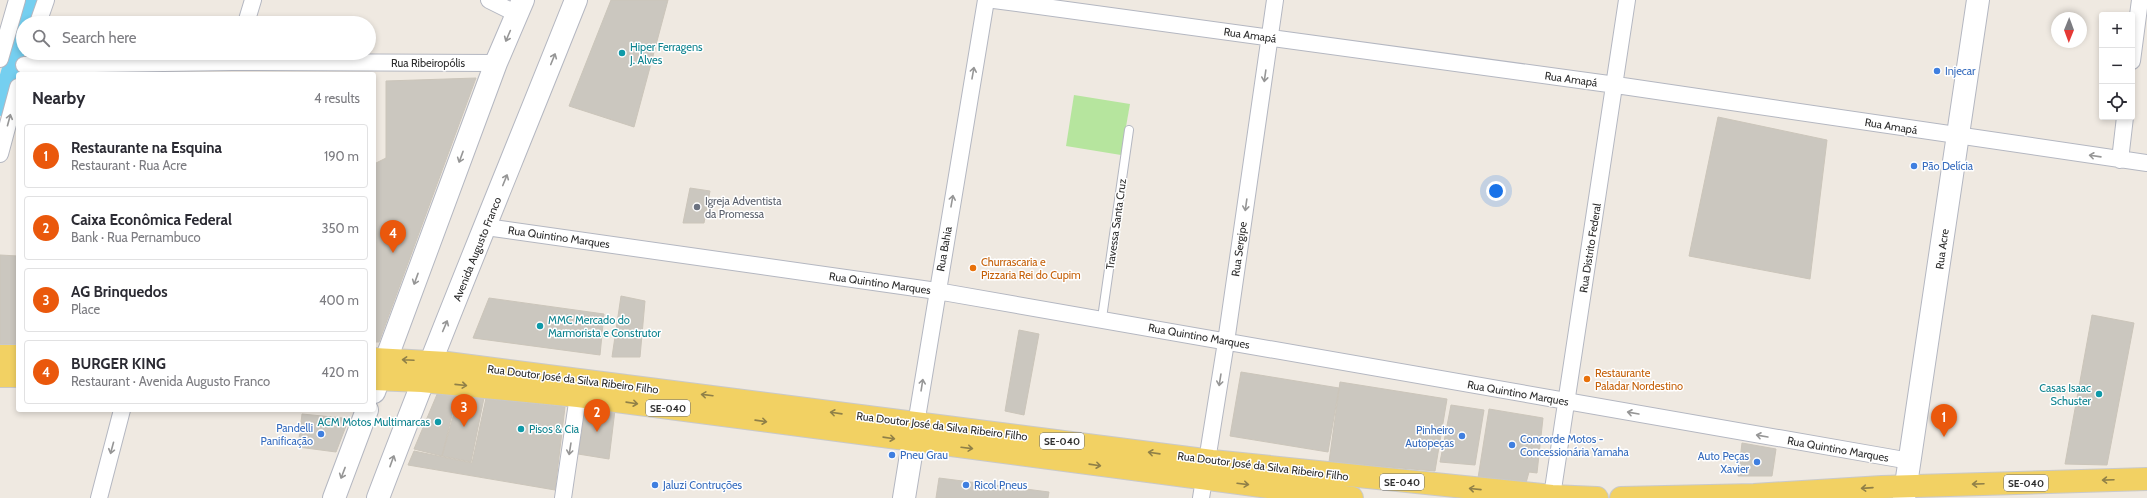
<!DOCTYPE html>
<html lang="en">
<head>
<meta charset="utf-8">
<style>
  body { margin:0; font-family:Cabin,sans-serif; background:#f7f7f7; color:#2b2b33 }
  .controls { position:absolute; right:12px; top:12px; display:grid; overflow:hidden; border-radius:4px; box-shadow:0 2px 6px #0003 }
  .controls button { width:36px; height:36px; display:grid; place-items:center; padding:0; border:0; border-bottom:1px solid #e1e1e2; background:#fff; color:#2b2b33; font:20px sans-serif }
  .compass { position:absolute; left:2051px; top:12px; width:36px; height:36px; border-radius:50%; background:#fff; box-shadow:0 2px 6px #0003; rotate:181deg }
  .you { position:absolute; left:1496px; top:191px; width:14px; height:14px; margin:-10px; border:3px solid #fff; border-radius:50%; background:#1a73e8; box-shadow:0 0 0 6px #1a73e833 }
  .badge { display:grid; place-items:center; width:26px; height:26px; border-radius:50%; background:#ea580c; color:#fff; font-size:13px; font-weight:700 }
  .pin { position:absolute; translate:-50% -33px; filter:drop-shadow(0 1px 2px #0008) }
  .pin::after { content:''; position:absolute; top:21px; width:14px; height:12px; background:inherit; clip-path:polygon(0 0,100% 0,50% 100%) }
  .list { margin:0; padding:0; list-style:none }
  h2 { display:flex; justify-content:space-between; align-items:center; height:52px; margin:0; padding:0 16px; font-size:17px }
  h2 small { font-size:13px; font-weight:400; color:#7c7c81 }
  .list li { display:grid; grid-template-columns:26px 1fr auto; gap:12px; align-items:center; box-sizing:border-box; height:64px; margin:0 8px 8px; padding:0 8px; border:1px solid #e1e1e2; border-radius:4px }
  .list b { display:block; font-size:15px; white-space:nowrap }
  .list p { margin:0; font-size:13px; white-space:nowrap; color:#7c7c81 }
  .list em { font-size:13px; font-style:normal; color:#7c7c81 }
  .icon { flex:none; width:22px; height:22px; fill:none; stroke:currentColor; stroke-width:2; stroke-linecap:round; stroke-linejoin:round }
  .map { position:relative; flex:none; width:2147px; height:498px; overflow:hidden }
  .search { position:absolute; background:#fff; box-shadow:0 2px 6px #0003; left:16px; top:16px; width:360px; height:44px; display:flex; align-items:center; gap:10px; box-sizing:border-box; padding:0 14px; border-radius:22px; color:#7c7c81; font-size:15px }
  .panel { position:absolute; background:#fff; box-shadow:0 2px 6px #0003; left:16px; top:72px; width:360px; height:340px; border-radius:4px }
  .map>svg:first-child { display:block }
  .green { fill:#b6e59e }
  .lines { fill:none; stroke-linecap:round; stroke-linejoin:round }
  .canal { stroke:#75cff0; stroke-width:18 }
  .building { fill:#cbc7bf; stroke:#cbc5ba }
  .lane-casing { stroke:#b4b7c1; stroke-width:10 }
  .street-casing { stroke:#b4b7c1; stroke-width:18 }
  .secondary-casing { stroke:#b4b7c1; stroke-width:24 }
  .primary-casing { stroke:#c9c9c9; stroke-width:24 }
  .lane { stroke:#fff; stroke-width:8 }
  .street { stroke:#fff; stroke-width:16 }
  .secondary { stroke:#fff; stroke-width:22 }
  .primary { stroke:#f2d163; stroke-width:22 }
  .oneway { stroke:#969696 }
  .oneway2 { stroke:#908048 }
  .culture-dot { fill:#0f9aa8; stroke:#fff; stroke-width:1.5 }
  .shop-dot { fill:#3f7fe0; stroke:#fff; stroke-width:1.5 }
  .worship-dot { fill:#6b7280; stroke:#fff; stroke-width:1.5 }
  .food-dot { fill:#e8710a; stroke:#fff; stroke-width:1.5 }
  .labels { text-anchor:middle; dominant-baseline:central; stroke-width:3; stroke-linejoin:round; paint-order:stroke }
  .shield { fill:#fff; stroke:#6d6d6d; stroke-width:1 }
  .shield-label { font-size:10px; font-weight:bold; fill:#2e2e2e }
  .street-label { font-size:11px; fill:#2e2e2e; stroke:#fff }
  .culture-label { font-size:11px; fill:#0d838f; stroke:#fff; text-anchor:start }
  .shop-label { font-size:11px; fill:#366cbe; stroke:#fff; text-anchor:start }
  .worship-label { font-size:11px; fill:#5b616d; stroke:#fff; text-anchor:start }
  .food-label { font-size:11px; fill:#c56008; stroke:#fff; text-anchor:start }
</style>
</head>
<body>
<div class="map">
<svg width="2147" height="498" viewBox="0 0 2147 498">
  <rect width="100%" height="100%" fill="#efe9e1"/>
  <path class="green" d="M1074,95L1130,104L1121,155L1066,146Z"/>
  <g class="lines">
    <path class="canal" d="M24,23L31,0
      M0,107L23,27"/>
  </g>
  <path class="building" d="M611,0H668L634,127L569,106Z
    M476,78L379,342H374V164L386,158V81Z
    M1718,117L1827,140L1810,279L1689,256Z
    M690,188L710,191L704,223H683Z
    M0,255L18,256V344H0Z
    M621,296L645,301L640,357H612Z
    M489,298L604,314L600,355L473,338Z
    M2092,315L2134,323L2107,465L2065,464Z
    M1019,330L1039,334L1024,415L1005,411Z
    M1241,372L1339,388L1328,452L1230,436Z
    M1340,382L1447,399L1435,471L1329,462Z
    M438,392L457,395L442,456L414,449Z
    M459,395L484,398L471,462L442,456Z
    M486,398L565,407L555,490L408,465L414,451L472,463Z
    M1451,405L1484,410L1475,465L1440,462Z
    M586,406L615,410L609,459L578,454Z
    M1489,409L1543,418L1537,473L1529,472L1526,483L1478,478Z
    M302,414L343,418L348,421L336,452L298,447Z
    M1742,443L1776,449L1772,476H1738Z
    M939,478L1049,492L1048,498H936Z"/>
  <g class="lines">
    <defs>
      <path id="lane" d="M1102,318L1129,130"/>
      <path id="street" d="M489,0L517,14
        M994,0L1616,85L2147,163
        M38,23L46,0
        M246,23L253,0
        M0,59L17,0
        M2132,61L2140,0
        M24,65L233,62L496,63
        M0,154L18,87
        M2120,160L2125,117
        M486,227L937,291L1910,461
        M916,424L986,0
        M1552,496L1627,0
        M99,498L122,410
        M563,498L578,396
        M1201,498L1226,342L1275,0"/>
      <path id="secondary" d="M374,392L496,63L523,0
        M334,498L367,410
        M378,498C441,331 510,166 576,0
        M904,498L916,424
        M1904,498L1978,0"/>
      <path id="primary" d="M0,356H18
        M374,359L447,363L1212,461L1552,496L1597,498
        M0,376H18
        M374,379L422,381L578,396L1352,498
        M1621,498L1754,495L1882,487L2147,479"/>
    </defs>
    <use href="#lane" class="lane-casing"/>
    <use href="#street" class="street-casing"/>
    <use href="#secondary" class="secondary-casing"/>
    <use href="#primary" class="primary-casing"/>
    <use href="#lane" class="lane"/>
    <use href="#street" class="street"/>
    <use href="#secondary" class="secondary"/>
    <use href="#primary" class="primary"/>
  </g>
  <defs><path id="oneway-shaft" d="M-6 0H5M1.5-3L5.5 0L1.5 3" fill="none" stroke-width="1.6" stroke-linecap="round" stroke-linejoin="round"/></defs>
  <g class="oneway">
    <use href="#oneway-shaft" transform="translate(508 36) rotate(113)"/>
    <use href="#oneway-shaft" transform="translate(553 59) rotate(-68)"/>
    <use href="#oneway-shaft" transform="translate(973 73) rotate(-80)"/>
    <use href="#oneway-shaft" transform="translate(1265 76) rotate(98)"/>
    <use href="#oneway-shaft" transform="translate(9 120) rotate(-75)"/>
    <use href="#oneway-shaft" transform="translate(2095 156) rotate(-172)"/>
    <use href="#oneway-shaft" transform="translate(461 157) rotate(110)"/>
    <use href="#oneway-shaft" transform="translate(505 180) rotate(-68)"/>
    <use href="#oneway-shaft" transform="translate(952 201) rotate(-80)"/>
    <use href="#oneway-shaft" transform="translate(1246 205) rotate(98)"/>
    <use href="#oneway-shaft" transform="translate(416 279) rotate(110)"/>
    <use href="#oneway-shaft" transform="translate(445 326) rotate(-67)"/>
    <use href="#oneway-shaft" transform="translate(1220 380) rotate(99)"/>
    <use href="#oneway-shaft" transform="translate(922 385) rotate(-81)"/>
    <use href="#oneway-shaft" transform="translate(1633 413) rotate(-170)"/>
    <use href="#oneway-shaft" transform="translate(1762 436) rotate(-170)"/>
    <use href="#oneway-shaft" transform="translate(112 448) rotate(105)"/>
    <use href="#oneway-shaft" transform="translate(570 449) rotate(99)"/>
    <use href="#oneway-shaft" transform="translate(392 461) rotate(-70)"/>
    <use href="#oneway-shaft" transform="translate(343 473) rotate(111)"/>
  </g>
  <g class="oneway2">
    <use href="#oneway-shaft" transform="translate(408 360) rotate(-177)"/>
    <use href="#oneway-shaft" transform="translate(461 385) rotate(6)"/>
    <use href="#oneway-shaft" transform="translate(707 395) rotate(-173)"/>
    <use href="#oneway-shaft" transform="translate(632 403) rotate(8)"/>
    <use href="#oneway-shaft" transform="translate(836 413) rotate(-172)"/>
    <use href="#oneway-shaft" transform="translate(761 421) rotate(8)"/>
    <use href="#oneway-shaft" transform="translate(889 438) rotate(8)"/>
    <use href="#oneway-shaft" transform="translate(967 448) rotate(7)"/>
    <use href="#oneway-shaft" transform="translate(1154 453) rotate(-172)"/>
    <use href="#oneway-shaft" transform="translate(1095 465) rotate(8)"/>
    <use href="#oneway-shaft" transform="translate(2108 480) rotate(178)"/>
    <use href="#oneway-shaft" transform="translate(1243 484) rotate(7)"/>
    <use href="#oneway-shaft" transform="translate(1978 484) rotate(178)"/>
    <use href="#oneway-shaft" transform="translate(1867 488) rotate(176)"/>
    <use href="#oneway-shaft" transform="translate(1475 489) rotate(-174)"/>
  </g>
  <g class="culture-dot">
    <circle cx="622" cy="53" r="4"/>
    <circle cx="540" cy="326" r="4"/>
    <circle cx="2099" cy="394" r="4"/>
    <circle cx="438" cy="422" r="4"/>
    <circle cx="521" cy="429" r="4"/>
  </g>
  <g class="shop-dot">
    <circle cx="1937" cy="71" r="4"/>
    <circle cx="1914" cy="166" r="4"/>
    <circle cx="321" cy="434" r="4"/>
    <circle cx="1462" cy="436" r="4"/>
    <circle cx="1512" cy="445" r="4"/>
    <circle cx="892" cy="455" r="4"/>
    <circle cx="1757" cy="462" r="4"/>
    <circle cx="655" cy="485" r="4"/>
    <circle cx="966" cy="485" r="4"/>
  </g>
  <circle class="worship-dot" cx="697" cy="207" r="4"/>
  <g class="food-dot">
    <circle cx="973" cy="268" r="4"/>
    <circle cx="1587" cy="379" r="4"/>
  </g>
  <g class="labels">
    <g class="shield">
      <rect x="646" y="400" width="44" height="16" rx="3"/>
      <rect x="1040" y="433" width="44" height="16" rx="3"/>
      <rect x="1380" y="474" width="44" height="16" rx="3"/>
      <rect x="2004" y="475" width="44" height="16" rx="3"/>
    </g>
    <g class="shield-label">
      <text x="668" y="408">SE-040</text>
      <text x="1062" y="441">SE-040</text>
      <text x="1402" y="482">SE-040</text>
      <text x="2026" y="483">SE-040</text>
    </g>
    <g class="street-label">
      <text transform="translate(1250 35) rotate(8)">Rua Amapá</text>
      <text x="428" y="63">Rua Ribeiropólis</text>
      <text transform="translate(1571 79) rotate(8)">Rua Amapá</text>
      <text transform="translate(1891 126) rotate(9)">Rua Amapá</text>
      <text transform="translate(1116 224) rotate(-82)">Travessa Santa Cruz</text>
      <text transform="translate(559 237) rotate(8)">Rua Quintino Marques</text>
      <text transform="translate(1590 248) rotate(-81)">Rua Distrito Federal</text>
      <text transform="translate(477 249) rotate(-68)">Avenida Augusto Franco</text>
      <text transform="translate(944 249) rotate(-80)">Rua Bahia</text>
      <text transform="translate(1239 249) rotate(-82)">Rua Sergipe</text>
      <text transform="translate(1942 249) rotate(-82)">Rua Acre</text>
      <text transform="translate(880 283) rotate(8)">Rua Quintino Marques</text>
      <text transform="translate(1199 336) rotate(10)">Rua Quintino Marques</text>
      <text transform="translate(573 379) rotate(7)">Rua Doutor José da Silva Ribeiro Filho</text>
      <text transform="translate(1518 393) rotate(10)">Rua Quintino Marques</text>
      <text transform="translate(942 426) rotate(7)">Rua Doutor José da Silva Ribeiro Filho</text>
      <text transform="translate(1838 449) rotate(10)">Rua Quintino Marques</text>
      <text transform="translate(1263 466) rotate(7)">Rua Doutor José da Silva Ribeiro Filho</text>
    </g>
    <g class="culture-label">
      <text x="630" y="47">Hiper Ferragens<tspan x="630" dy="13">J. Alves</tspan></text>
      <text x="548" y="320">MMC Mercado do<tspan x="548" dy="13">Marmorista e Construtor</tspan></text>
      <text x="2091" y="388" text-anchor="end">Casas Isaac<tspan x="2091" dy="13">Schuster</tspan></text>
      <text x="430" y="422" text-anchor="end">ACM Motos Multimarcas</text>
      <text x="529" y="429">Pisos &amp; Cia</text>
    </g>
    <g class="shop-label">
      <text x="1945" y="71">Injecar</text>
      <text x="1922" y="166">Pão Delícia</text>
      <text x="313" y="428" text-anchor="end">Pandelli<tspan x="313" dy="13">Panificação</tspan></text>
      <text x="1454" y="430" text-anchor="end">Pinheiro<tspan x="1454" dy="13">Autopeças</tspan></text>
      <text x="1520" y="439">Concorde Motos -<tspan x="1520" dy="13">Concessionária Yamaha</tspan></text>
      <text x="900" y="455">Pneu Grau</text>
      <text x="1749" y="456" text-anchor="end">Auto Peças<tspan x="1749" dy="13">Xavier</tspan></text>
      <text x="663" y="485">Jaluzi Contruções</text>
      <text x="974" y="485">Ricol Pneus</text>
    </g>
    <g class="worship-label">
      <text x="705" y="201">Igreja Adventista<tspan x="705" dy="13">da Promessa</tspan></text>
    </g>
    <g class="food-label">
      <text x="981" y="262">Churrascaria e<tspan x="981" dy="13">Pizzaria Rei do Cupim</tspan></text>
      <text x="1595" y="373">Restaurante<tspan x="1595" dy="13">Paladar Nordestino</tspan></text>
    </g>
  </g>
</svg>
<div class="controls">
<button>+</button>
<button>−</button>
<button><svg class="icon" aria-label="locate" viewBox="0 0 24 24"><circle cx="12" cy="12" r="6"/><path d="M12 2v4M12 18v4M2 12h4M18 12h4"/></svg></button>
</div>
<svg class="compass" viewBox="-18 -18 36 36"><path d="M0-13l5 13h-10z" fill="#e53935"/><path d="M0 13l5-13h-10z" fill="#7c7c81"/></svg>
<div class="you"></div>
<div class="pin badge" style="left:1944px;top:437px">1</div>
<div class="pin badge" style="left:597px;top:432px">2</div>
<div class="pin badge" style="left:464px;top:427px">3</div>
<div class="pin badge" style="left:393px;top:253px">4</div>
<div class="search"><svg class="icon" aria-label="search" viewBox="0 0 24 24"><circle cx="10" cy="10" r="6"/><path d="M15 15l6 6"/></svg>Search here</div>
<section class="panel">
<h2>Nearby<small>4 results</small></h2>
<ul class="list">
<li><span class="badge">1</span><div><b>Restaurante na Esquina</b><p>Restaurant · Rua Acre</p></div><em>190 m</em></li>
<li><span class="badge">2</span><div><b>Caixa Econômica Federal</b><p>Bank · Rua Pernambuco</p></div><em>350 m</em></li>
<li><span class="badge">3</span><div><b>AG Brinquedos</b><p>Place</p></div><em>400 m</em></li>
<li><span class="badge">4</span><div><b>BURGER KING</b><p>Restaurant · Avenida Augusto Franco</p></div><em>420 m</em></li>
</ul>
</section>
</div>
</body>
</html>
